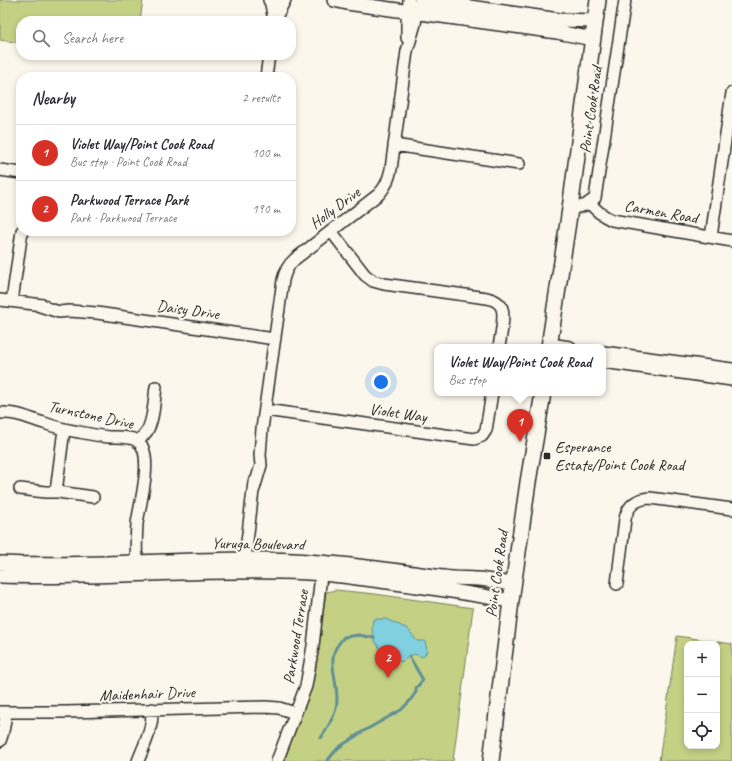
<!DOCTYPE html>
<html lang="en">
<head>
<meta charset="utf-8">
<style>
  body { margin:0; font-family:Caveat,sans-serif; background:#f2f2f3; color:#2b2b33 }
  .controls { position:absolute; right:12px; bottom:12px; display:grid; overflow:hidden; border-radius:8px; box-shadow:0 2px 6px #0003 }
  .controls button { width:36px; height:36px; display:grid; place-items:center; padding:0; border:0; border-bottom:1px solid #e1e1e2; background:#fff; color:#2b2b33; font:20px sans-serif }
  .you { position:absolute; left:381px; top:382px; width:14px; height:14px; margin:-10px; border:3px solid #fff; border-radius:50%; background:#1a73e8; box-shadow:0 0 0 6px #1a73e833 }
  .badge { display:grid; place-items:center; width:26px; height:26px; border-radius:50%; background:#d93025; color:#fff; font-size:13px; font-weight:700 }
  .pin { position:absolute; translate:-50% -33px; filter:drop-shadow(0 1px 2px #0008) }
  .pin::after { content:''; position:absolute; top:21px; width:14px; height:12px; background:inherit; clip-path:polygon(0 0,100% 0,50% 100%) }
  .popup { position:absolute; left:434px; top:344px; width:172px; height:52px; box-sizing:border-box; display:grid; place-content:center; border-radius:8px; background:#fff; filter:drop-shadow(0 1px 3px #0005); font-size:13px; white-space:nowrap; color:#7c7c81 }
  .popup b { font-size:15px; color:#2b2b33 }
  .popup::after { content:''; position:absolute; left:50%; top:100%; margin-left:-8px; border:8px solid transparent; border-top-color:#fff }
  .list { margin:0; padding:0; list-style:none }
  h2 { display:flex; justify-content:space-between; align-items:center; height:52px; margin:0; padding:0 16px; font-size:17px }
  h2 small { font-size:13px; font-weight:400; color:#7c7c81 }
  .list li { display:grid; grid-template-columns:26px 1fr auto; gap:12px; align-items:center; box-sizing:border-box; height:56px; padding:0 16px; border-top:1px solid #e1e1e2 }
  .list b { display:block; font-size:15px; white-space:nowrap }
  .list p { margin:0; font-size:13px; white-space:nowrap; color:#7c7c81 }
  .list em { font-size:13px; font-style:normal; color:#7c7c81 }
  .icon { flex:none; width:22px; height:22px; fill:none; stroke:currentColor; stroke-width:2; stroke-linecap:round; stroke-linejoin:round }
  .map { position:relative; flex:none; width:732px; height:761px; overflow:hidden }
  .search { position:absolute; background:#fff; box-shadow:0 2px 6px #0003; left:16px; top:16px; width:280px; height:44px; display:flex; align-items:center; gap:10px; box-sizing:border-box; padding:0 14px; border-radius:16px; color:#7c7c81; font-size:15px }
  .panel { position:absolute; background:#fff; box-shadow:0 2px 6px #0003; left:16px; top:72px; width:280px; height:164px; border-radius:16px }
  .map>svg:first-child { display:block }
  .green { fill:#c4d184; stroke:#787e58; fill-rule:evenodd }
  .water { fill:#81d0df; stroke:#5f8e97 }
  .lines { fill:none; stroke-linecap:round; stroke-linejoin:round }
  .stream { stroke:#5f8e97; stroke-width:3 }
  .minor-casing { stroke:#2b2b2b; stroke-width:14 }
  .tertiary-casing { stroke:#2b2b2b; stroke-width:16 }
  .secondary-casing { stroke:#2b2b2b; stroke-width:18 }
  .minor { stroke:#fbf7ec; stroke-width:11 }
  .tertiary { stroke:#fbf7ec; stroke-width:13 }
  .secondary { stroke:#fbf7ec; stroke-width:15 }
  .poi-dot { fill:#2b2b2b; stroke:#fbf7ec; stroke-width:1.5 }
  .labels { text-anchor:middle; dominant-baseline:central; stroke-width:4; stroke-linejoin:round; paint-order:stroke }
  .street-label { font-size:16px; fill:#2b2b2b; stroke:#fbf7ec }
  .poi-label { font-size:16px; fill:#2b2b2b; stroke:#fbf7ec; text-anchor:start }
</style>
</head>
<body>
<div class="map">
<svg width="732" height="761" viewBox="0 0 732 761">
  <rect width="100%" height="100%" fill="#fbf7ec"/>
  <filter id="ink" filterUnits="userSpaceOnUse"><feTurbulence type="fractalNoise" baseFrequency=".025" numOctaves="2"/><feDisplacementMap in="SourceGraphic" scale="8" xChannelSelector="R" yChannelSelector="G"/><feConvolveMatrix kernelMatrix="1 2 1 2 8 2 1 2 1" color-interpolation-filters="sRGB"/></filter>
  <g filter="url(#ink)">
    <path class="green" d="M0,0H143L140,21H21V43L0,40Z
      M336,590L375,594L473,608L453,761H282L314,672L326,592Z
      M677,636L732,644V761H659ZM687,644H717V746H687Z"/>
    <path class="water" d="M373,619H386L408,629L417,641H425L427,651L423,657L414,654L401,662L382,652L375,641L372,629Z"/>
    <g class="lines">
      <path class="stream" d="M321,738C327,729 333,720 336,708C341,690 328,667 335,650C337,645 341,641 344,637L359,635L374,638
        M327,761L338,748L362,732L401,710L409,702L416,692V688L423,680L409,656"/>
      <defs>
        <path id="minor" d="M269,0L271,4L274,21
          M274,21L285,0
          M407,38V23L409,0
          M266,77L269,55
          M394,145L519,164
          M0,170L21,173
          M590,203C596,211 603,216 612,220L732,241
          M570,209L586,205L595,198L625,0
          M331,231L365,275L373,281L384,284L487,298C505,302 504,312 502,328C501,334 500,341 499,347
          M711,237L732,93
          M0,300L43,305
          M12,301L22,231
          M37,305L59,312L69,311L97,313L275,339
          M550,344L570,347
          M603,352L732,369
          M603,362L732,380
          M265,410L474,439L482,436L486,430L492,393
          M0,413C18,412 27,418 44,423C55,427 67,430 79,432C89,434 99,436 109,437C118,437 128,436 136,440C156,451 139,506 137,524C136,539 136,554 137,570
          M138,442C141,438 144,435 147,431C154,419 154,401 156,387
          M20,489L45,492H58L93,497
          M254,489L261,465L260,455L262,429L283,280C285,271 288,265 295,259L379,194C386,187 389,179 391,169L407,51L415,24L418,5
          M56,492L64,429
          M244,567L254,482
          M617,584L625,519C628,505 636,499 650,498L732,509
          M0,712H67L265,707L279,708L295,713
          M0,741C4,731 5,722 6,712
          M138,761C145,743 153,729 152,709
          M277,761L306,686L313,646L322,566"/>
        <path id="tertiary" d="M277,0H280
          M334,0L347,3L557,32L593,39
          M421,0L559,20L595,21
          M0,563C88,567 176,558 264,559C325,560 384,569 444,577C455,579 467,578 478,579C490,580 502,583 514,584
          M0,576C94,579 187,570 281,572C319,572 357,578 395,583C434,588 473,594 511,601"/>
        <path id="secondary" d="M549,347L570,209L598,0
          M491,761L511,601L528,482L543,393"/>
      </defs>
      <use href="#minor" class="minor-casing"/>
      <use href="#tertiary" class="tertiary-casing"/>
      <use href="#secondary" class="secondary-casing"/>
      <use href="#minor" class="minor"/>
      <use href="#tertiary" class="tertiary"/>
      <use href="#secondary" class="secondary"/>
    </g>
  </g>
  <rect class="poi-dot" x="543" y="452" width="8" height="8" rx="2"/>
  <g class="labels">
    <g class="street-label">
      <text transform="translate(591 110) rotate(-82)">Point Cook Road</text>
      <text transform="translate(335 208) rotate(-37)">Holly Drive</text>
      <text transform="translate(661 212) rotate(10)">Carmen Road</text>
      <text transform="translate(188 310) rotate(8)">Daisy Drive</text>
      <text transform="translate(398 413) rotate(8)">Violet Way</text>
      <text transform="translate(91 415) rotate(12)">Turnstone Drive</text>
      <text transform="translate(258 544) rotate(1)">Yuruga Boulevard</text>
      <text transform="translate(497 574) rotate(-82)">Point Cook Road</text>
      <text transform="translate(296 637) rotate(-81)">Parkwood Terrace</text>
      <text transform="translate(147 694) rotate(-2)">Maidenhair Drive</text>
    </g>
    <g class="poi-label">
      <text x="555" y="447">Esperance<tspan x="555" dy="18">Estate/Point Cook Road</tspan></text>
    </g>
  </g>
</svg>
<div class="controls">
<button>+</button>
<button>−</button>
<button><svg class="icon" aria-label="locate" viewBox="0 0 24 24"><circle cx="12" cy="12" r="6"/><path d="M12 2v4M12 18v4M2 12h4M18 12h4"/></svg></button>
</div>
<div class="you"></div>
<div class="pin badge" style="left:520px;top:442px">1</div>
<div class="popup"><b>Violet Way/Point Cook Road</b>Bus stop</div>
<div class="pin badge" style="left:388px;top:678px">2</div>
<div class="search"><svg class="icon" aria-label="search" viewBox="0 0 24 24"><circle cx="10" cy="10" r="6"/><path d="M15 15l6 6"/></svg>Search here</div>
<section class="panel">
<h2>Nearby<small>2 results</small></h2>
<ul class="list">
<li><span class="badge">1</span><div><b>Violet Way/Point Cook Road</b><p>Bus stop · Point Cook Road</p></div><em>100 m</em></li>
<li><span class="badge">2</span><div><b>Parkwood Terrace Park</b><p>Park · Parkwood Terrace</p></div><em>190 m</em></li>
</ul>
</section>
</div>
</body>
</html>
